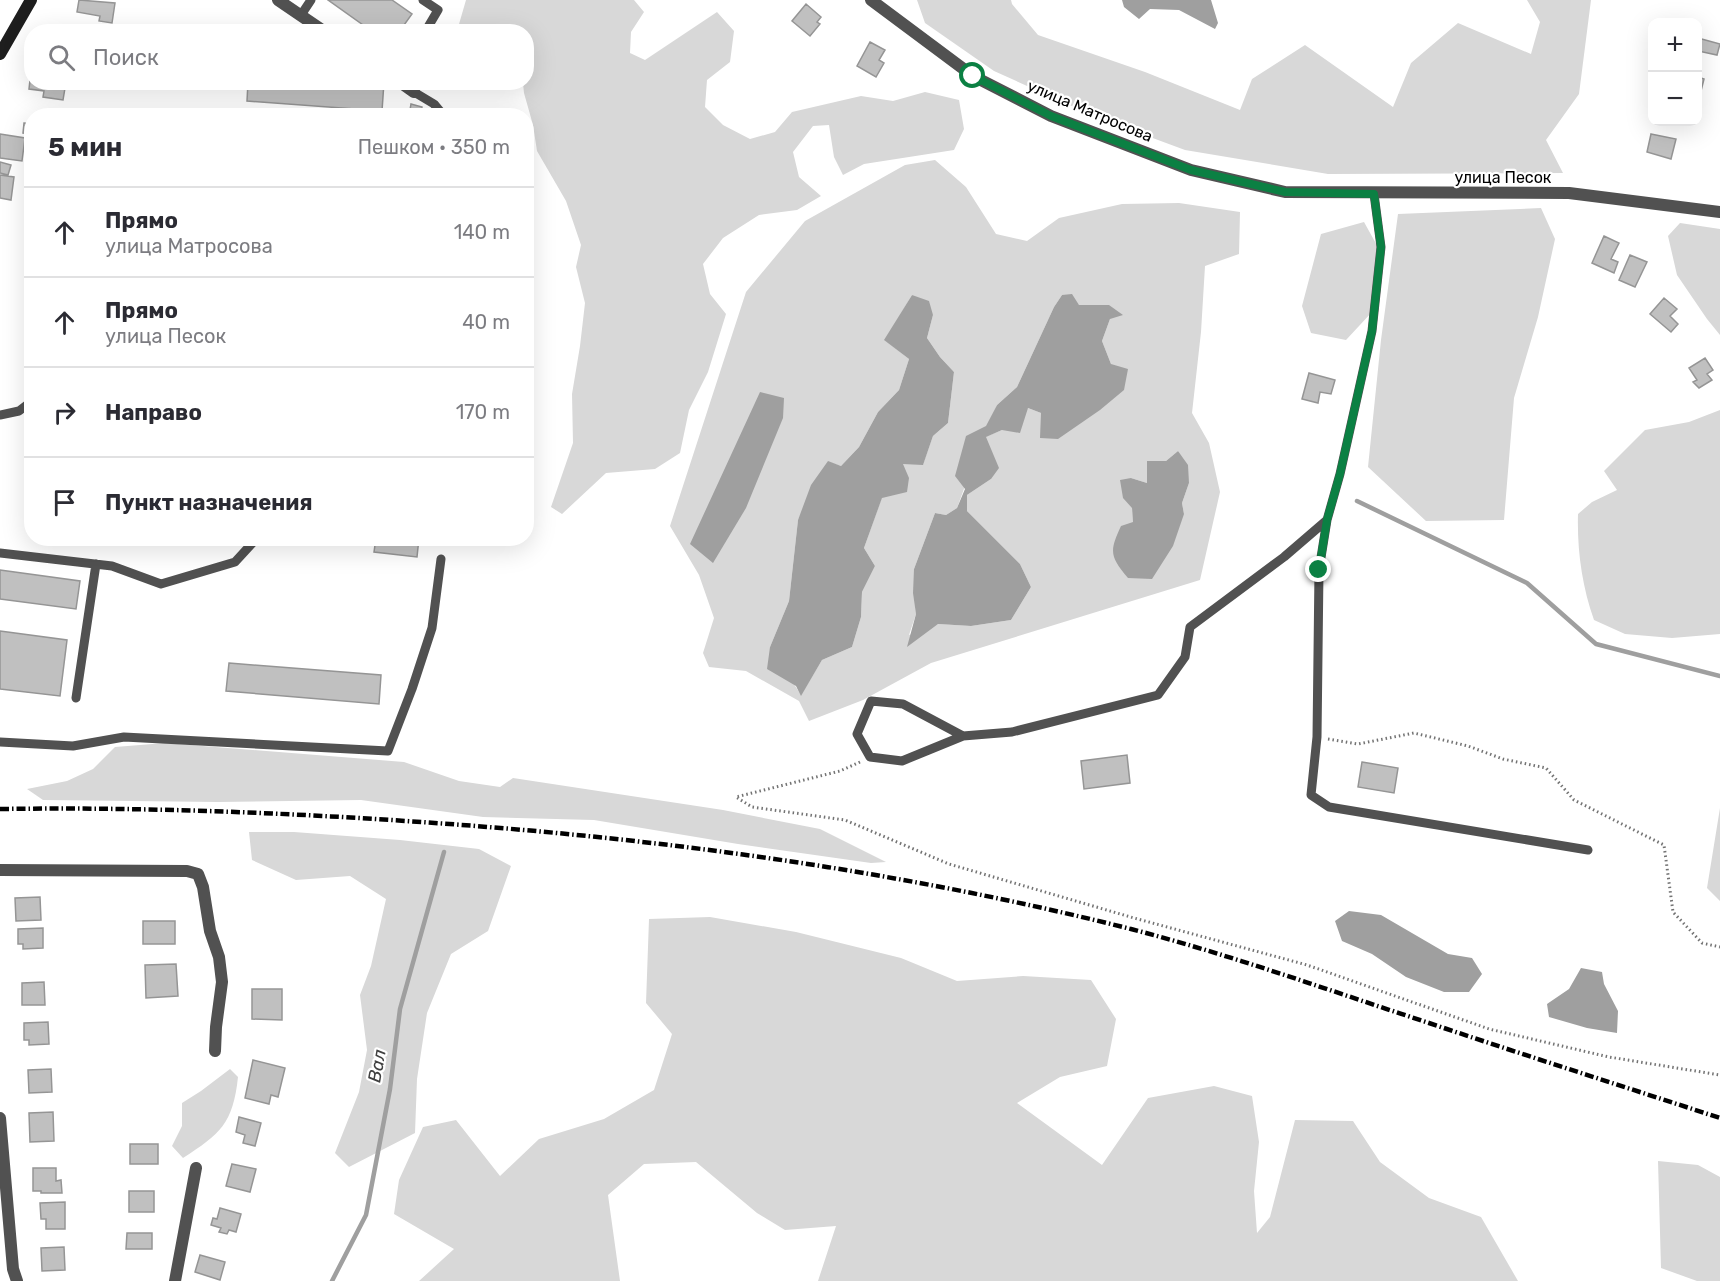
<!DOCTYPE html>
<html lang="ru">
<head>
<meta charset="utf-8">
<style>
  body { margin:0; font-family:Rubik,sans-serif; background:#f7f7f7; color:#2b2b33 }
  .controls { position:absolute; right:18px; top:18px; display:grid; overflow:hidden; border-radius:12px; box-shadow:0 6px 24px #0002 }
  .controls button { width:54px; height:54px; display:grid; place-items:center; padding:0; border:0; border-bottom:2px solid #e1e1e2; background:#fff; color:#2b2b33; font:30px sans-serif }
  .stop { position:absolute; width:18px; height:18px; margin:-14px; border:4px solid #0b8043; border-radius:50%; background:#fff }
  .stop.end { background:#0b8043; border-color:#fff; box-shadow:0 2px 6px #0008 }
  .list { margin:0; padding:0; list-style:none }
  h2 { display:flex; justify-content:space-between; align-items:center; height:78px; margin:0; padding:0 24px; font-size:26px }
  h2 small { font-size:20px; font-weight:400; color:#7c7c81 }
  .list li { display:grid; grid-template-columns:39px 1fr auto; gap:18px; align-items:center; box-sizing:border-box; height:90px; padding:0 24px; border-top:2px solid #e1e1e2 }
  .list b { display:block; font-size:22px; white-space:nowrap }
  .list p { margin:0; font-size:20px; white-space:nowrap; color:#7c7c81 }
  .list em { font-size:20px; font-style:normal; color:#7c7c81 }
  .icon { flex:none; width:33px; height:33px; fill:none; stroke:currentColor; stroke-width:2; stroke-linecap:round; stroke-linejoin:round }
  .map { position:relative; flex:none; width:1720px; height:1281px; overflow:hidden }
  .search { position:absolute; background:#fff; box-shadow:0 6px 24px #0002; left:24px; top:24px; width:510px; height:66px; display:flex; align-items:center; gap:15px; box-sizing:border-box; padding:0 21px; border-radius:24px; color:#7c7c81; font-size:22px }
  .panel { position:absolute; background:#fff; box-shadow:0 6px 24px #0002; left:24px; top:108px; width:510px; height:438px; border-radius:24px }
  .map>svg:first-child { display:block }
  .green { fill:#d8d8d8; fill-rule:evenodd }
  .water { fill:#9f9f9f }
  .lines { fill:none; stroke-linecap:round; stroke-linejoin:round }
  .stream { stroke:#9f9f9f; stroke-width:4.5 }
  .building { fill:#c0c0c0; stroke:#959595; stroke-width:1.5 }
  .path { stroke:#737373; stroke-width:3; stroke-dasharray:1.5 3; stroke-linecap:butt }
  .lane { stroke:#515151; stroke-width:9 }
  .street { stroke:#515151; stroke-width:12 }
  .secondary { stroke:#1e1e1e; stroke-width:12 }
  .rail { stroke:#000; stroke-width:4.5; stroke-dasharray:9 3 1.5 3; stroke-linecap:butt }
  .route { stroke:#0b8043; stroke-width:8 }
  .labels { text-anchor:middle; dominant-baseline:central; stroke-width:4.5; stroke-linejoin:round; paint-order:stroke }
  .street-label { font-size:16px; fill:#000; stroke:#fff }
  .water-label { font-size:18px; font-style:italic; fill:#404040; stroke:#fff }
</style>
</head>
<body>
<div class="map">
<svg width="1720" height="1281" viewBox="0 0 1720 1281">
  <rect width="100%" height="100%" fill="#fff"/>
  <path class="green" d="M466,0H634L644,12L631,32L630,53L645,60L717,12L734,31L730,62L707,80L705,107L723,125L750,139L775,132L792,112L861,96L893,101L925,92L959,100L964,129L954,150L864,164L843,175L834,157L829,125L813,126L793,152L799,177L821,196L797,210L759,215L723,238L703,264L710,294L726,314L708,372L689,410L680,453L655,469L606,473L562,514L551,507L573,443L572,394L580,346L585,303L576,267L581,245L566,201L537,151L533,125L524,93L523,83L526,82V32L457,31Z
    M917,0H1011L1012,4L1038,35L1145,72L1240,110L1252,79L1305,45L1393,107L1411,63L1458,23L1531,54L1540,22L1527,0H1591L1579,94L1546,140L1563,173L1328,174L1185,150L1096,117L994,71L925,23Z
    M935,160L966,187L996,234L1027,241L1059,218L1122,204L1179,203L1240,212L1239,254L1205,266L1201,332L1192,413L1209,443L1220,492L1200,580L931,663L863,700L809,721L799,701L746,671L709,667L703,653L714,618L699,575L670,526L746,292L805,221L905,165ZM912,295L933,315L927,338L940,357L954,372L948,423L933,436L923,464H903L882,497L864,548L875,566L862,592L861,617L852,647L822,660L801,695L770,647L789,601L798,520L828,462L841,466L859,447L878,412L899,390L909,359L885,340ZM1062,295L1079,305H1109L1110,319L1102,341L1111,364L1041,413L1028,408L1002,430L985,437L991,479L967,495V511L1020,564L1031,587L1011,620L971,626L938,624L909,635L916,614L914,569L935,513L946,515L957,508L987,426L997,405L1017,387L1054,307ZM1178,451L1189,483L1182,503L1184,514L1133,522L1131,478L1147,483L1152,462L1166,461Z
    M1541,208L1555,239L1538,317L1514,398L1504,520L1426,521L1368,467L1381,340L1398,214Z
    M1364,222L1379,249L1372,312L1346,340L1311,333L1302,306L1321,234Z
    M1680,223L1720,229V335L1707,319L1677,275L1668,236Z
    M1720,410V634L1672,638L1625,634L1594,620C1582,586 1577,550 1578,514L1592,502L1617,490L1604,471L1645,430L1689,422Z
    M165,743L404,762L459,781L500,787L513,778L723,810L820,829L886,862L871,863L738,844L594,820L483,817L361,800L218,802L43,800L27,789L67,781L93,769L115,747Z
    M1720,808V901L1707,888Z
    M249,832H294L400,840L479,849L511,866L488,931L451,954L427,1013L417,1079L415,1133L349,1167L335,1153L359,1092L367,1050L360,995L371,966L386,899L350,876L296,880L252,860Z
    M710,917L796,932L901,958L957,981L1023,976L1091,980L1116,1019L1107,1066L1060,1077L1017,1103L1102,1165L1148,1098L1214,1086L1252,1096L1259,1142L1254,1191L1257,1233L1270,1217L1295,1120L1353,1121L1380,1162L1429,1198L1481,1217L1518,1281H818L836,1226L785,1230L757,1213L696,1162L644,1164L608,1195L620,1281H419L454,1249L394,1214L399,1180L423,1127L456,1120L500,1176L539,1139L604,1119L654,1090L672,1034L646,1003L649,919Z
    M230,1069L238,1077C233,1124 220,1134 183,1158L172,1146L182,1126V1103L201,1091Z
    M1658,1161L1698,1165L1720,1177V1281H1697L1661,1268Z"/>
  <path class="water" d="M1122,0H1211L1218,23L1215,29L1179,10L1150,9L1139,19L1124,7Z
    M1072,294L1079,305H1109L1123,315L1110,319L1102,341L1111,364L1128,369L1124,390L1100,410L1058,439L1040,438L1041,413L1028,408L1020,433L1002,430L986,437L999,468L991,479L967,495V511L1020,564L1031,587L1011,620L971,626L938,624L907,647L916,614L913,593L914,569L935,513L946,515L957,508L965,489L955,476L966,436L986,426L997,405L1017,387L1054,307L1062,295Z
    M912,295L929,301L933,315L927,338L940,357L954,372L948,423L933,436L923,465L903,464L909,478L907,492L882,498L864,548L875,566L862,592L861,617L852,647L822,660L801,696L796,686L767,669L770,647L789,601L798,520L811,485L828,461L841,466L859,447L878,412L899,390L909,359L884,340Z
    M760,392L784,398L783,418L746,508L713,563L690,544Z
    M1178,451L1188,465L1189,483L1182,503L1184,514L1173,546L1152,579L1128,578C1110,556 1109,552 1121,526L1133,522L1132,508L1123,498L1120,480L1131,478L1147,483V461H1166Z
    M1349,911L1381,915L1448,954L1472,958L1482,974L1469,992H1444L1406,977L1372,954L1342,941L1335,921Z
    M1581,968L1602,972L1604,984L1618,1011L1617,1033L1587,1028L1549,1017L1547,1004L1569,989Z"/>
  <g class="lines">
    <path class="stream" d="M1357,501L1527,583L1596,644L1720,676
      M332,1281L366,1215L390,1089L400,1009L444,852"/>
  </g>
  <path class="building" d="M79,0L115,3L112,23L99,21L100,16L77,12Z
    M328,0H392L412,14L399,32H373Z
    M806,4L821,17L817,22L820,24L810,36L792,21Z
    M1698,38L1720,44L1717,55L1698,51Z
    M870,42L885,50L879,60L884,63L876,77L857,66Z
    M31,71L32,82H66L63,100L43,97L44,91L29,89Z
    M1698,77L1704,79L1701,91L1698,90Z
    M248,82H384L382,111L247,101Z
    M411,104L422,107L420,116H409Z
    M24,123L32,124V134L23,133Z
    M0,134L25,138L22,161L0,158Z
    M1651,134L1676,139L1671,159L1647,152Z
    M0,162L11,165L8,175L0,173Z
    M0,175L14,177L11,200L0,198Z
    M1604,236L1619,243L1611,259L1618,262L1614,273L1592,263Z
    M1630,255L1647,262L1635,287L1619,280Z
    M1664,298L1677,309L1670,316L1678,324L1671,332L1650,314Z
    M1705,358L1713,370L1707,374L1712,380L1699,388L1693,382L1697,380L1689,368Z
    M1309,373L1335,380L1331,394L1320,392L1318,403L1302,399Z
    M376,538H419L417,557L374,552Z
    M0,570L80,581L76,609L0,599Z
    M0,631L67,640L60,696L0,689Z
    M229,663L381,675L379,704L226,691Z
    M1127,755L1130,783L1084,789L1081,761Z
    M1362,762L1398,768L1394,793L1358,787Z
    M40,897L41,920L16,921L15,898Z
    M143,921H175V944H143Z
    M43,928V948L23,949V944H18V929Z
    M176,964L178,996L146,998L145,965Z
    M44,982L45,1005H22V983Z
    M252,989H282V1020L252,1019Z
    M48,1022L49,1044L29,1045V1040H24V1023Z
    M253,1060L285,1068L278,1097L271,1095L269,1104L245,1098Z
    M51,1069L52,1092L29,1093L28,1070Z
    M53,1112L54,1141L30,1142L29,1113Z
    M239,1117L261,1123L255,1146L243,1143L245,1135L236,1132Z
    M130,1144H158V1164H130Z
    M232,1164L256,1169L250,1192L226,1186Z
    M33,1168H56V1181L61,1180L62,1193H41V1191H33Z
    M129,1191H154V1212H129Z
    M65,1202V1229H46V1219H41L40,1203Z
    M220,1208L241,1214L236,1232L229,1230L227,1234L219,1232L221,1228L211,1225L213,1218L217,1219Z
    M127,1233H152V1249H126Z
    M64,1247L65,1270L42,1271L41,1248Z
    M200,1255L225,1262L220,1280L195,1272Z"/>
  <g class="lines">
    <path class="path" d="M1328,739L1358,744L1414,733L1468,746L1503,759L1546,768L1574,800L1664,845L1673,912L1702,943L1720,947
      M860,762L840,771L736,797L752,807L845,820L949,864L1134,918L1307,965L1489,1029L1609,1057L1720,1075"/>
    <path class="lane" d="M423,0L438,10L425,32
      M301,15L311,0
      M414,92L434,104L444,116
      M1374,194L1381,247L1372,331L1340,474L1327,520L1319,570L1317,737L1311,795L1329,807L1588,850
      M0,415L19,411L32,401
      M0,553L112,566L161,584L235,562L257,538
      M76,698L96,564
      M963,736L903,704L871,701L857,734L870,757L902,761L963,736L1012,732L1158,695L1185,657L1190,627L1284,557L1327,520
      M0,742L73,746L124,737L388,751L412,689L432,628L441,559"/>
    <path class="street" d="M278,0L325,32
      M871,0L973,76L1051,116L1191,170L1285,192L1569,193L1720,212
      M400,82L414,92
      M0,870L187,871L198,874L203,887L210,931L219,957L222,982L216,1027L215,1051
      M0,1118L13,1269L17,1281
      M175,1281L196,1168"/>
    <path class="secondary" d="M0,54L31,0"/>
    <path class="rail" d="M0,809C136,807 271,812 406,821C651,837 893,869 1131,929C1231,955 1328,990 1426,1022C1524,1055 1622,1086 1720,1118"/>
  </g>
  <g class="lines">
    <path class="route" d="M973,76L1051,116L1191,170L1285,192L1374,194L1381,247L1372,331L1340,474L1327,520L1319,570"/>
  </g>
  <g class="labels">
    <g class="street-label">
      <text transform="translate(1090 111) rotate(23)">улица Матросова</text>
      <text x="1503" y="177">улица Песок</text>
    </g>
    <g class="water-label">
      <text transform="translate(377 1066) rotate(-80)">Вал</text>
    </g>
  </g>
</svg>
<div class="controls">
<button>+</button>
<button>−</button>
</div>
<div class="stop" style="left:973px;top:76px"></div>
<div class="stop end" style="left:1319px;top:570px"></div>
<div class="search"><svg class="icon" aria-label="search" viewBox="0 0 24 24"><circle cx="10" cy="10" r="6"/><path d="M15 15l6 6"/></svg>Поиск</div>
<section class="panel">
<h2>5 мин<small>Пешком · 350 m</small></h2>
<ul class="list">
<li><svg class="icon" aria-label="ahead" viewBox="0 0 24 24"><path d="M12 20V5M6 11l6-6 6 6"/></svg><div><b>Прямо</b><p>улица Матросова</p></div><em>140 m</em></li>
<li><svg class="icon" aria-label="ahead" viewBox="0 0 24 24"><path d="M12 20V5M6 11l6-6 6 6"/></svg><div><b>Прямо</b><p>улица Песок</p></div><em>40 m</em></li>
<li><svg class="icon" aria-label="right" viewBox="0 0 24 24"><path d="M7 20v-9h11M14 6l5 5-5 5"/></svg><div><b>Направо</b></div><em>170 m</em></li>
<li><svg class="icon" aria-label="arrive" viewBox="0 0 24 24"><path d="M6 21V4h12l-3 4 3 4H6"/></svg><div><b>Пункт назначения</b></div></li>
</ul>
</section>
</div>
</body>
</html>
